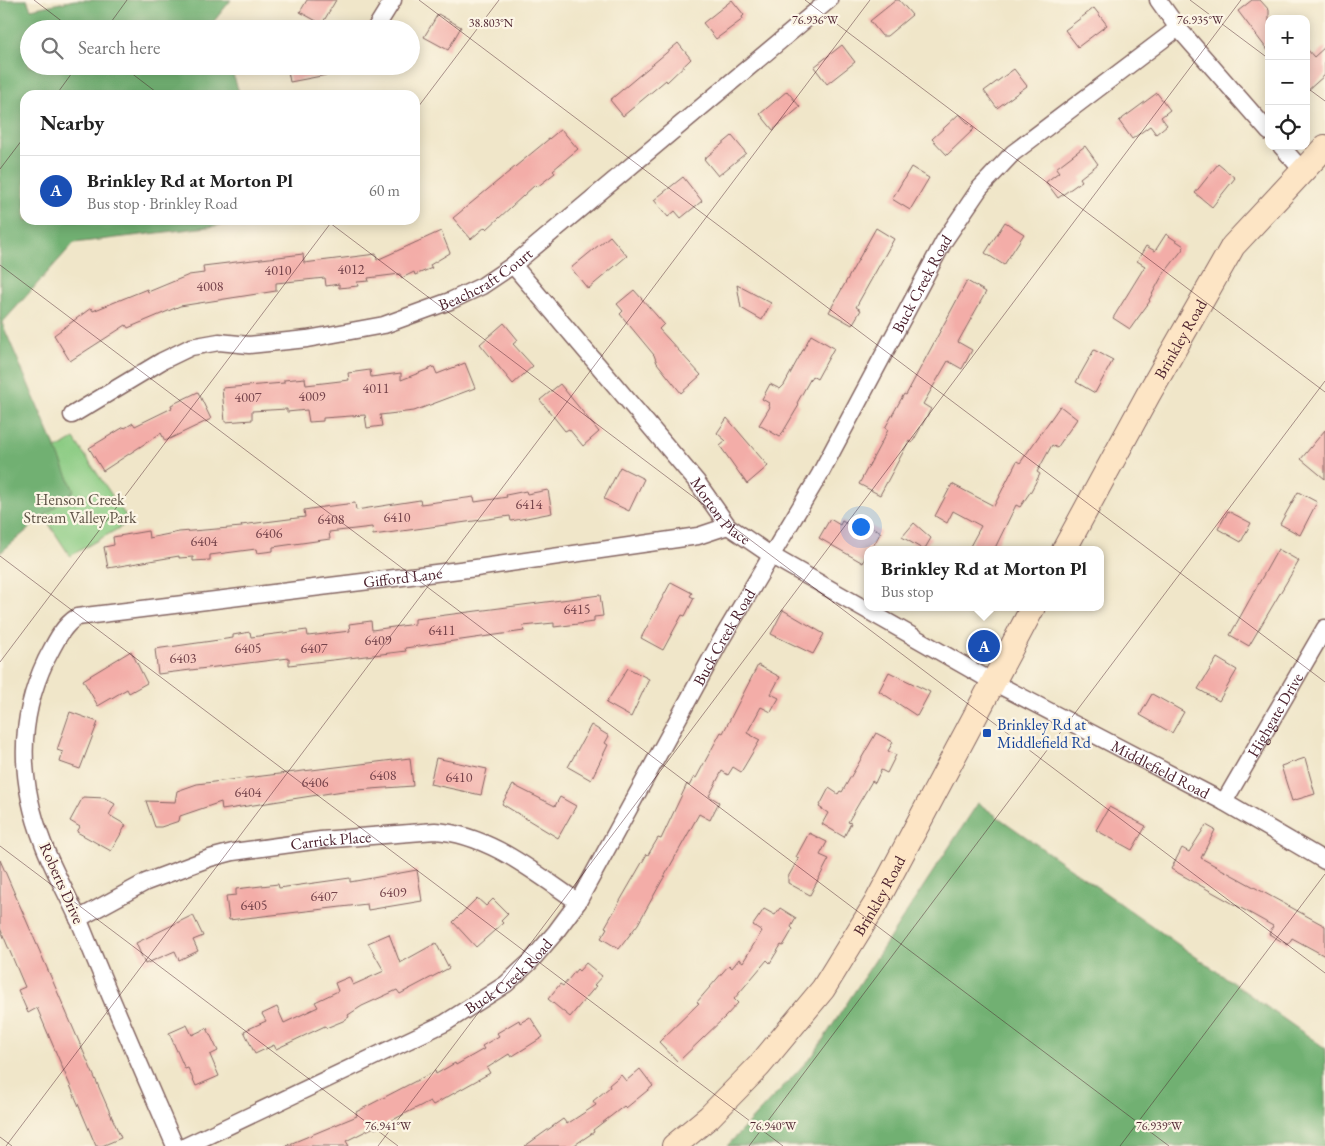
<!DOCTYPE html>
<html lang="en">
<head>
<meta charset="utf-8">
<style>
  body { margin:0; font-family:"EB Garamond",serif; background:#f6f6f6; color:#222 }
  .controls { position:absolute; right:15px; top:15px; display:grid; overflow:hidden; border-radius:10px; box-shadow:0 2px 12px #0003 }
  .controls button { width:45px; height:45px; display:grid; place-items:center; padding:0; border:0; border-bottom:1px solid #e0e0e0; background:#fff; color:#222; font:25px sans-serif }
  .you { position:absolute; left:860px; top:526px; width:18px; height:18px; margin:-12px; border:4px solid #fff; border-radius:50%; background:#1a73e8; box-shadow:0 0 0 8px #1a73e833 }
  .badge { display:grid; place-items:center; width:32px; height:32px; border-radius:50%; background:#d1495b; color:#fff; font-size:16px; font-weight:700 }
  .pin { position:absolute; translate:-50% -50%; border:2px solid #fff; box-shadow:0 1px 5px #0006 }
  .popup { position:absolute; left:864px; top:546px; width:240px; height:65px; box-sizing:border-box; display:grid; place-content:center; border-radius:10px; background:#fff; filter:drop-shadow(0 1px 4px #0005); font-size:16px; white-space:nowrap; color:#767676 }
  .popup b { font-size:19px; color:#222 }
  .popup::after { content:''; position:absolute; left:50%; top:100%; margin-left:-10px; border:10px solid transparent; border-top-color:#fff }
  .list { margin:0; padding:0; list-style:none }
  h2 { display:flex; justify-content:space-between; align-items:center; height:65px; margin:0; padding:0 20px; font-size:21px }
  h2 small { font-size:16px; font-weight:400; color:#767676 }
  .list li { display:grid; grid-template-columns:32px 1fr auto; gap:15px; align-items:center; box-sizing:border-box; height:70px; padding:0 20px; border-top:1px solid #e0e0e0 }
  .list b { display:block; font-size:19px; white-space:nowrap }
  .list p { margin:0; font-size:16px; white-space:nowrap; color:#767676 }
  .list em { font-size:16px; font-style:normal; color:#767676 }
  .icon { flex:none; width:28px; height:28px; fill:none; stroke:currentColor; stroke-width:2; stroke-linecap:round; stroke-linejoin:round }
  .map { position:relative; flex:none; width:1325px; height:1146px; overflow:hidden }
  .search { position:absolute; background:#fff; box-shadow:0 2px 12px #0003; left:20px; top:20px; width:400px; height:55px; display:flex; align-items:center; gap:12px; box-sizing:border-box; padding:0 18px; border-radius:28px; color:#767676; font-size:19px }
  .panel { position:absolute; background:#fff; box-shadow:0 2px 12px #0003; left:20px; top:90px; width:400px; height:135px; border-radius:15px }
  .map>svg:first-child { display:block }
  .green { fill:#8ccc84; stroke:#6b7658 }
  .forest { fill:#71b072; stroke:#5e684e }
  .building { fill:#f3ada8 }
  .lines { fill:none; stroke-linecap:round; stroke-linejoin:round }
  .street-casing { stroke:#846562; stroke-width:19 }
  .secondary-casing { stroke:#846562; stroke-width:26 }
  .street { stroke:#fff; stroke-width:16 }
  .secondary { stroke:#fde5c5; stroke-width:24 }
  .ticks { fill:none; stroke:#4a1f2b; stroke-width:1; stroke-opacity:0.45 }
  .transit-dot { fill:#1a4fb4; stroke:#fcf5e5; stroke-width:2 }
  .labels { text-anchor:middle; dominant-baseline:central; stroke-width:4.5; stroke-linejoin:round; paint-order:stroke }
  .number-label { font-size:14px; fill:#74424a }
  .street-label { font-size:16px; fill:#4a1f2b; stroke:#fcf5e5 }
  .park-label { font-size:16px; fill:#5e5346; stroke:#fcf5e5 }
  .transit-label { font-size:16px; fill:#164399; stroke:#fcf5e5; text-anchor:start }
  .ticks-label { font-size:12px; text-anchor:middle; fill:#4a1f2b; stroke:#fcf5e5; stroke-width:4.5; stroke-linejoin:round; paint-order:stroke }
</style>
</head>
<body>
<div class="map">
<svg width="1325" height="1146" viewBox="0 0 1325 1146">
  <rect width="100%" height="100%" fill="#fcf5e5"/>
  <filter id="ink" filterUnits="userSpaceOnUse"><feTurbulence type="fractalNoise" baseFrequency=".02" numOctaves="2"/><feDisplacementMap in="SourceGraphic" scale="10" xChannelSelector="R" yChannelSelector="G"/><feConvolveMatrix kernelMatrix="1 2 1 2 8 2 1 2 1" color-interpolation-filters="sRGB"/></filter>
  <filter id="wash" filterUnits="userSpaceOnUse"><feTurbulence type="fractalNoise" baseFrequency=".0096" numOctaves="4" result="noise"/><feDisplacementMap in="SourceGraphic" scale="20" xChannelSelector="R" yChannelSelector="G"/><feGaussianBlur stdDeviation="1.12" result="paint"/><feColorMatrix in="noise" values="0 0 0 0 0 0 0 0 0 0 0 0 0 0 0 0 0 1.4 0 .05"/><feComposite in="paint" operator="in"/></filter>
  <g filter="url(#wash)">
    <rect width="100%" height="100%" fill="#f0e6c9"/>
    <path class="green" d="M74,439L130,522L70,556L24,486L31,464Z"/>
    <path class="forest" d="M0,0H27L31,9L75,0H231L214,21L217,29H29V66H230L240,95H25V220L249,222L74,243L2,323L74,491L0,553Z
      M978,803L1325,1048V1146H727L813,1055Z"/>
    <g id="blocks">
      <path class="building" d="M307,0H336L322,24L300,12Z
        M732,0L744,15L742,17L743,19L716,39L703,23Z
        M896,0H899L912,15L887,36H882L870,21Z
        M1252,0H1260L1269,10V52L1238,11Z
        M1094,8L1107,25L1078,47L1065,30Z
        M438,14L461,27L448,50L424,37Z
        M678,43L691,59L667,82L666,80L623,116L610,100Z
        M842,45L855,62L827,84L814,67Z
        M1325,47V75L1306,92V48L1314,57Z
        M287,66H336L337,73L290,82Z
        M1014,69L1027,86L997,108L984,91Z
        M787,91L800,107L773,130L760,114Z
        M1157,93L1170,110L1161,117L1167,125L1156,134L1150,126L1132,139L1119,121Z
        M959,114L974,129L947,155L932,139Z
        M561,129L578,149L553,170L555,173L537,187L535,185L487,229L485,227L471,239L453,218Z
        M732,136L746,153L718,176L704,159Z
        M1085,146L1098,164L1080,178L1082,181L1058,198L1046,182L1059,172L1056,168Z
        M1218,164L1235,178L1212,207L1195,193Z
        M911,167L929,178L910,210L892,199Z
        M683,177L702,201L681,218L675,211L668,217L654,200Z
        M1005,222L1024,234L1004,265L985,253Z
        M876,228L894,239L856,307L861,310L852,325L829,312Z
        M441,231L450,253L430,265L432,268L415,275L414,272L402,278L400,274L368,278L369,281L357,282L358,286L339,288V284L326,286L325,278L276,283V291L180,306L128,328L126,325L70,361L54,335L91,308L93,311L147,289L148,292L189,275L204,273L203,266L303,254L304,263L376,254L377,260Z
        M1166,234L1184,246L1183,249L1162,276L1149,300L1150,301L1130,329L1113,318L1145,266L1137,261L1146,246L1155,251Z
        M610,236L627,256L588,289L571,268Z
        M967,281L986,292L958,342L972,350L962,369L948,361L923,404L931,409L912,443L909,441L880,495L859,484L888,430L885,428L904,394L906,395Z
        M737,285L771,303L762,320L741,308Z
        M634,290L664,324L659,329L701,375L681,393L657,363L654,355L620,314L623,311L617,304Z
        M504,323L518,340L513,344L533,366L513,384L480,344Z
        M811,335L834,348L817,379L812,376L797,403L799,405L780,437L759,425L770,407L768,406L769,403L762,399L770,384L780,389L784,385Z
        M1094,350L1113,360L1095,393L1076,382Z
        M465,363L475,388L414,411L380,415L382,426L367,428L365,415L323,418V421L309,422L307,410L287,412V409L252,411V420L225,422L222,388L284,383V380L305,378L306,385L349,380L348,373L370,370L371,377L401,373V380L434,367L437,374Z
        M560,384L599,432L583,446L569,429L565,431L540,400Z
        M198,392L211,419L165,441L161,433L103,471L89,448L124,427L125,428L133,423L135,426L172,408L171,405Z
        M1060,406L1077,419L1057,448L1052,445L1037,472L1040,474L1031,491L1020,507L1016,505L994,550H968L981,526L953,511L947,523L935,516L952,484L994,506L1017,461L1020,463Z
        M727,418L768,466L747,484L720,446L726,441L717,433Z
        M1325,430V479L1301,459Z
        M620,467L644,479L629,511L604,499Z
        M548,490L552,513L511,521L510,516L373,535L372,527L329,532L330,539L273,547V551L257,553L256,549L210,555V560L193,561V557L179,558V556L108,568L104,547L114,545L113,537L148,531L149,538L179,532L242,527L241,525L305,517L304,510L323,507L355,503L356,510L420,500L421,504L474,497L475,502L507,497L506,495L526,491L527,494Z
        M1298,492L1317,502L1300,535L1280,524Z
        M1228,511L1251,523L1241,542L1218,529Z
        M830,519L840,525L842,521L860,532L865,523L881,532L871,550H868L863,563L819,538Z
        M914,523L931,538L924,550L902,537Z
        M1278,549L1299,561L1249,646L1230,635Z
        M671,582L692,593L690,596L694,598L685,616L682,615L663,650L641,638Z
        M600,595L603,616L594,617V622L554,627V623L523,626L524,631L405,648L406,651L341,659L289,665V658L158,674L155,649L233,638V635L250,632L251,637L307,630L308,636L350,631L349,624L371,621L372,630L415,624V619Z
        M783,610L824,634L813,654L771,634Z
        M131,651L147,683L129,693L127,689L98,706L83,680Z
        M1217,658L1237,670L1219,701L1198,689Z
        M758,665L780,677L771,694L779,698L771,712L761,707L747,733L760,740L741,772L733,767L728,775L722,771L709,796L719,802L710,820L699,814L638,924L619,949L601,938L607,928L605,927L647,854L648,855L658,838L661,839L687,784L689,786L694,777L696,778L721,732L723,733Z
        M628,668L649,679L631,717L606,703Z
        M889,672L930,692L917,716L879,691Z
        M1152,694L1184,712L1172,733L1140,715Z
        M70,712L98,722L80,769L60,762L63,752L57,750Z
        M591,725L609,736L605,743L608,745L591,780L568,767Z
        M876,733L893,742L888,751L896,755L887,773L881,770L875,783L872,781L848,822L851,823L844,837L822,824L828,813L819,807L829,788L838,794L840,791L842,792Z
        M410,758L413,786L343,791L222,810L221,802L180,816L179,821L161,827H155L146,801L175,802L177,791L197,784Z
        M436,758L487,769L481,795L430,784Z
        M1305,758L1315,794L1292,801L1281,766Z
        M513,785L555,806L560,797L576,806L558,838L502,804Z
        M83,797L105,798L115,804L109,815L126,825L111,851L77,832L80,827L70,821Z
        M1109,807L1146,826L1132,850L1096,830Z
        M1206,825L1215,830L1201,858L1325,926V956L1292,938L1288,945L1269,934L1273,926L1171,869L1182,848L1189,852Z
        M809,833L827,842L820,855L829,859L810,895L788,883V877L799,858L796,857Z
        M0,860L121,1138L102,1146H96L37,1008L28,1013L18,990L25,987L0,928Z
        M417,870L422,901L368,910L367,904L229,920L226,896L236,895V889L278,884L279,888L350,878V882Z
        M477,898L486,906L493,899L508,914L501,921L503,923L476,947L453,922Z
        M780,908L796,918L791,927L793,929L783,946L781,945L770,963L767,960L734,999L738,1003L725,1017L678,1062L659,1042L699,1003L697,1002L729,965L732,968L739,959L743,962L762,931L753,925L764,909L775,915Z
        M193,915L203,936L193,940L198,951L179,960L175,951L145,964L136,943Z
        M389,934L400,963L436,943L449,968L400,994L397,990L362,1006L348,1015L349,1017L343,1021L326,1028L325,1026L276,1049L274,1045L255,1054L244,1031L266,1021L262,1014L277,1007L284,1023L318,1007L315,1002L338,991L335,983L349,977L353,985L384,971L368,943Z
        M586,963L602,976L594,985L596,986L570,1017L548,999L560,984L563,986L577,969L579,971Z
        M530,1017L543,1037L511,1057L509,1054L487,1068L490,1073L433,1105L430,1101L375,1129L374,1127L346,1141L349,1146H285L357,1116L356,1112L435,1071L436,1074L455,1063L456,1065L484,1049L482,1046L499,1036L497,1033L519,1020L520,1023Z
        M187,1025L192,1035L207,1028L218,1051L210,1055L219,1076L196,1086L188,1068L185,1069L169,1033Z
        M640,1069L653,1086L626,1108L624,1106L593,1130L594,1132L573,1146H525L563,1119L567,1124L596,1105L593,1101L610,1087L609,1085L621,1075L626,1081Z"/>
    </g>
  </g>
  <g filter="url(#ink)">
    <use href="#blocks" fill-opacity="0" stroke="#846562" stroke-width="1"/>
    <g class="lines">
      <defs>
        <g id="street">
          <path d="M1158,0L1178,28L1269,132"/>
          <path d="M375,29L393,0"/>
          <path d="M1281,146L1302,170"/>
          <path id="s1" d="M513,265L697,482L728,526L772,556L993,682L1224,802L1325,861"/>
          <path id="s2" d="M72,415L162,361L191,347L219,342L249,345L307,339L384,325L450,301L482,286L513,265L829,0"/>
          <path id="s3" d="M1224,802L1325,628"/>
          <path id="s4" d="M78,919L146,882L210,858L233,852L321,840L435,831C489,834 535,873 578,902"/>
          <path id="s5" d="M175,1146C144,1074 112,1002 83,930C71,900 54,873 43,843C19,781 17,721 46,660C54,645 62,626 77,617L476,568L698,536L728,526"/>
          <path id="s6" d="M186,1146L445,1023L506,984L530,962L555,933L578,902L721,640L820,474L944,241L980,188L1013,153L1178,28"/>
        </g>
        <g id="secondary">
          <path id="s7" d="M1064,550L1148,395L1233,246L1325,147"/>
          <path id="s8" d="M674,1146L709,1117L759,1066L823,989L876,903L1033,607"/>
        </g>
      </defs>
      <use href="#street" class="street-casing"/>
      <use href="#secondary" class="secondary-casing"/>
      <use href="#street" class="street"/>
      <use href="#secondary" class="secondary"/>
    </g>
  </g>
  <path class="ticks" d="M34,0L72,29M419,0L1325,682M805,0L1325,392M1190,0L1269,59M106,29L127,0M122,66L160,95M1306,87L1325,101M56,95L77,66M415,111L499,0M0,169L25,136M326,220L1325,973M0,265L1169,1146M0,556L783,1146M0,662L333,220M0,846L398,1146M0,1137L12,1146M6,1146L870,0M378,1146L1241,0M749,1146L1325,381M1120,1146L1325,874"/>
  <rect class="transit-dot" x="982" y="728" width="10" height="10" rx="2.5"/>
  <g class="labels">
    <g class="number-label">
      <text x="351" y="269">4012</text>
      <text x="278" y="270">4010</text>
      <text x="210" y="286">4008</text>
      <text x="376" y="388">4011</text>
      <text x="312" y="396">4009</text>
      <text x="248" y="397">4007</text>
      <text x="529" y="504">6414</text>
      <text x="397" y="517">6410</text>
      <text x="331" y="519">6408</text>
      <text x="269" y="533">6406</text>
      <text x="204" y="541">6404</text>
      <text x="577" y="609">6415</text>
      <text x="442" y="630">6411</text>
      <text x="378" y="640">6409</text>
      <text x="248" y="648">6405</text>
      <text x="314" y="648">6407</text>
      <text x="183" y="658">6403</text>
      <text x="383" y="775">6408</text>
      <text x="459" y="777">6410</text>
      <text x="315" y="782">6406</text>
      <text x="248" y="792">6404</text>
      <text x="393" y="892">6409</text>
      <text x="324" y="896">6407</text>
      <text x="254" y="905">6405</text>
    </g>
    <g class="street-label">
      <text stroke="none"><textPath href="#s2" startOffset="444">Beachcraft Court</textPath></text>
      <text stroke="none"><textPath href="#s6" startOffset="1176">Buck Creek Road</textPath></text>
      <text stroke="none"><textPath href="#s7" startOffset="241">Brinkley Road</textPath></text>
      <text stroke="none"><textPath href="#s1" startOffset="322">Morton Place</textPath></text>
      <text stroke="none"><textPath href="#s5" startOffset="901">Gifford Lane</textPath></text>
      <text stroke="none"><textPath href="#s6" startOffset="771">Buck Creek Road</textPath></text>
      <text stroke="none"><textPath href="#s3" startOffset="101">Highgate Drive</textPath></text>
      <text stroke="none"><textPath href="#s1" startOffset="835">Middlefield Road</textPath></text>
      <text stroke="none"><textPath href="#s4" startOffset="268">Carrick Place</textPath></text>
      <text transform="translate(62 883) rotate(66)">Roberts Drive</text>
      <text stroke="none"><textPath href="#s8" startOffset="326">Brinkley Road</textPath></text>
      <text stroke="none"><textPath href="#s6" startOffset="366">Buck Creek Road</textPath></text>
    </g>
    <g class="park-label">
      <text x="80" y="499">Henson Creek<tspan x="80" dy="18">Stream Valley Park</tspan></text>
    </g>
    <g class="transit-label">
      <text x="997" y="724">Brinkley Rd at<tspan x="997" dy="18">Middlefield Rd</tspan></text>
    </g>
  </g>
  <g class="ticks-label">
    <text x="815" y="24">76.936°W</text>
    <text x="1200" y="24">76.935°W</text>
    <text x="491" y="27">38.803°N</text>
    <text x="388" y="1130">76.941°W</text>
    <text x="773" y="1130">76.940°W</text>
    <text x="1159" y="1130">76.939°W</text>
  </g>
</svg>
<div class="controls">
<button>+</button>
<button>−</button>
<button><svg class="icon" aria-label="locate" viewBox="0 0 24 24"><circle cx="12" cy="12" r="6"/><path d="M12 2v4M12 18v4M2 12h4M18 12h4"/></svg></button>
</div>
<div class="you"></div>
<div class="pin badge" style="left:984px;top:646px;background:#1a4fb4">A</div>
<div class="popup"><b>Brinkley Rd at Morton Pl</b>Bus stop</div>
<div class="search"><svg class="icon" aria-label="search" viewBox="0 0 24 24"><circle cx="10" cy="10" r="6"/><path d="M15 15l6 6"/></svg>Search here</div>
<section class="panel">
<h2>Nearby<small></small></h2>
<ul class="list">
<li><span class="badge" style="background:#1a4fb4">A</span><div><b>Brinkley Rd at Morton Pl</b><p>Bus stop · Brinkley Road</p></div><em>60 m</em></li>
</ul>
</section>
</div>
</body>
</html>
